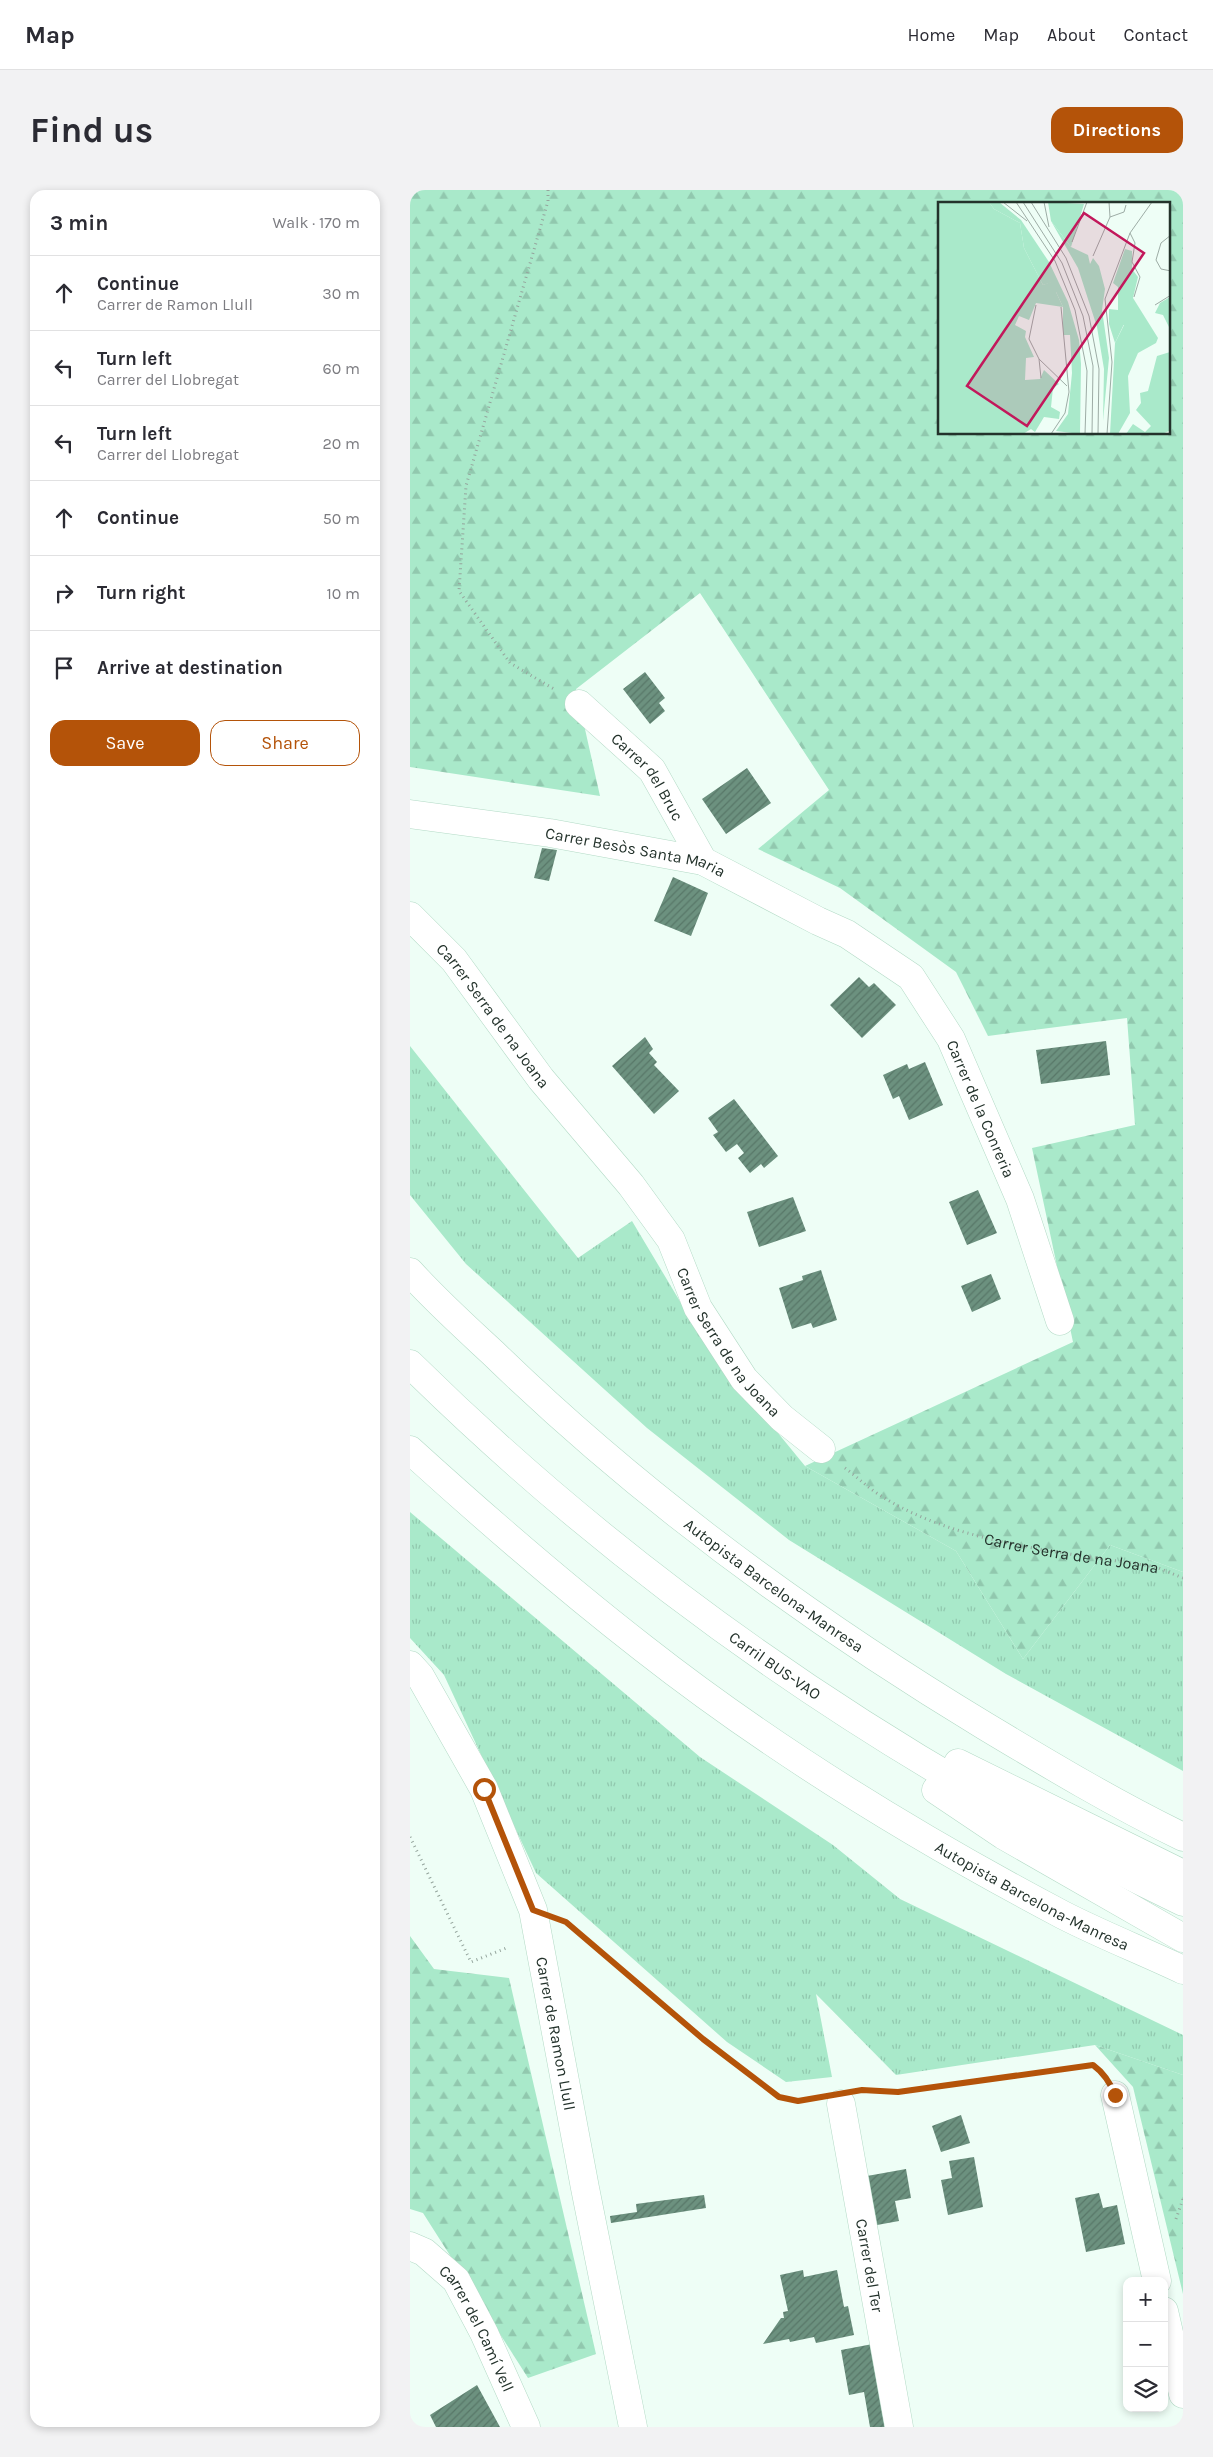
<!DOCTYPE html>
<html lang="en">
<head>
<meta charset="utf-8">
<style>
  body { margin:0; font-family:Karla,sans-serif; background:#f2f2f3; color:#2b2b33 }
  .controls { position:absolute; right:15px; bottom:15px; display:grid; overflow:hidden; border-radius:10px; box-shadow:0 2px 8px #0003 }
  .controls button { width:45px; height:45px; display:grid; place-items:center; padding:0; border:0; border-bottom:1px solid #e1e1e2; background:#fff; color:#2b2b33; font:25px sans-serif }
  .stop { position:absolute; width:15px; height:15px; margin:-11px; border:4px solid #b45309; border-radius:50%; background:#fff }
  .stop.end { background:#b45309; border-color:#fff; box-shadow:0 1px 5px #0008 }
  .list { margin:0; padding:0; list-style:none }
  h2 { display:flex; justify-content:space-between; align-items:center; height:65px; margin:0; padding:0 20px; font-size:21px }
  h2 small { font-size:16px; font-weight:400; color:#7c7c81 }
  .list li { display:grid; grid-template-columns:32px 1fr auto; gap:15px; align-items:center; box-sizing:border-box; height:75px; padding:0 20px; border-top:1px solid #e1e1e2 }
  .list b { display:block; font-size:19px; white-space:nowrap }
  .list p { margin:0; font-size:16px; white-space:nowrap; color:#7c7c81 }
  .list em { font-size:16px; font-style:normal; color:#7c7c81 }
  .actions { display:flex; gap:10px; padding:15px 20px }
  .actions a { flex:1; padding:11px 0; border:1px solid #b45309; border-radius:15px; text-align:center; font-size:18px; color:#b45309 }
  .actions .main { background:#b45309; color:#fff }
  .icon { flex:none; width:28px; height:28px; fill:none; stroke:currentColor; stroke-width:2; stroke-linecap:round; stroke-linejoin:round }
  .map { position:relative; flex:none; width:773px; height:2237px; overflow:hidden; border-radius:15px }
  header { display:flex; align-items:center; gap:30px; box-sizing:border-box; height:70px; padding:0 25px; background:#fff; border-bottom:1px solid #e1e1e2 }
  header strong { font-size:24px }
  nav { display:flex; gap:28px; margin-inline-start:auto; font-size:18px }
  .intro { display:flex; align-items:center; justify-content:space-between; box-sizing:border-box; height:120px; padding:0 30px }
  h1 { margin:0; font-size:35px }
  .button { padding:12px 22px; border-radius:15px; background:#b45309; color:#fff; font-size:18px; font-weight:700 }
  main { display:flex; gap:30px; padding:0 30px }
  aside { flex:1; background:#fff; border-radius:15px; box-shadow:0 2px 8px #0003 }
  .map>svg:first-child { display:block }
  .grass { fill:url(#grass-tufts) }
  .forest { fill:url(#forest-firs); fill-rule:evenodd }
  .building { fill:url(#building-hatch) }
  .lines { fill:none; stroke-linecap:round; stroke-linejoin:round }
  .street-casing { stroke:#b3dac6; stroke-width:29 }
  .highway-casing { stroke:#b3dac6; stroke-width:29 }
  .path { stroke:#95a59d; stroke-width:3; stroke-dasharray:1 4; stroke-linecap:butt }
  .street { stroke:#fff; stroke-width:28 }
  .highway { stroke:#fff; stroke-width:28 }
  .route { stroke:#b45309; stroke-width:6 }
  .labels { text-anchor:middle; dominant-baseline:central; stroke-width:4.5; stroke-linejoin:round; paint-order:stroke }
  .street-label { font-size:16px; fill:#23322b; stroke:#fff }
  .inset-road { fill:none; stroke:#9daca5; stroke-width:1 }
  .view { fill:#c2185b; fill-opacity:0.15; stroke:#c2185b; stroke-width:2.5 }
  .inset-edge { fill:none; stroke:#23322b; stroke-width:2.5 }
</style>
</head>
<body>
<header>
<strong>Map</strong>
<nav><a>Home</a><a>Map</a><a>About</a><a>Contact</a></nav>
</header>
<div class="intro"><h1>Find us</h1><a class="button">Directions</a></div>
<main>
<aside>
<h2>3 min<small>Walk · 170 m</small></h2>
<ul class="list">
<li><svg class="icon" aria-label="ahead" viewBox="0 0 24 24"><path d="M12 20V5M6 11l6-6 6 6"/></svg><div><b>Continue</b><p>Carrer de Ramon Llull</p></div><em>30 m</em></li>
<li><svg class="icon" aria-label="left" viewBox="0 0 24 24"><path d="M17 20v-9H6M10 6l-5 5 5 5"/></svg><div><b>Turn left</b><p>Carrer del Llobregat</p></div><em>60 m</em></li>
<li><svg class="icon" aria-label="left" viewBox="0 0 24 24"><path d="M17 20v-9H6M10 6l-5 5 5 5"/></svg><div><b>Turn left</b><p>Carrer del Llobregat</p></div><em>20 m</em></li>
<li><svg class="icon" aria-label="ahead" viewBox="0 0 24 24"><path d="M12 20V5M6 11l6-6 6 6"/></svg><div><b>Continue</b></div><em>50 m</em></li>
<li><svg class="icon" aria-label="right" viewBox="0 0 24 24"><path d="M7 20v-9h11M14 6l5 5-5 5"/></svg><div><b>Turn right</b></div><em>10 m</em></li>
<li><svg class="icon" aria-label="arrive" viewBox="0 0 24 24"><path d="M6 21V4h12l-3 4 3 4H6"/></svg><div><b>Arrive at destination</b></div></li>
</ul>
<div class="actions"><a class="main">Save</a><a>Share</a></div>
</aside>
<div class="map">
<svg width="773" height="2237" viewBox="0 0 773 2237">
  <defs>
    <pattern id="grass-tufts" width="24" height="20" patternUnits="userSpaceOnUse" patternTransform="scale(1.25)"><rect width="24" height="20" fill="#a9e9ca"/><path d="M3 7l-1-3M5 7V3M7 7l1-3M15 17l-1-3M17 17v-4M19 17l1-3" fill="none" stroke="#91c8ae"/></pattern>
    <pattern id="forest-firs" width="22" height="20" patternUnits="userSpaceOnUse" patternTransform="scale(1.25)"><rect width="22" height="20" fill="#a9e9ca"/><path d="M5 1l3.5 6h-7zM16 11l3.5 6h-7z" fill="#91c8ae"/></pattern>
    <pattern id="building-hatch" width="6" height="6" patternUnits="userSpaceOnUse" patternTransform="scale(1.25)"><rect width="6" height="6" fill="#6c917f"/><path d="M-1 1l2-2M0 6l6-6M5 7l2-2" fill="none" stroke="#587768"/></pattern>
  </defs>
  <rect width="100%" height="100%" fill="#eefef6"/>
  <path class="grass" d="M0,856L168,1068L222,1031L296,1155L395,1276L546,1361L613,1469L700,1355L773,1382V1581L596,1484L379,1350L237,1238L56,1074L0,1005Z
    M0,1322L290,1567L423,1655L490,1709L773,1845V1885L685,1855L486,1885L406,1804L422,1887L376,1892L317,1852L126,1683L34,1485L0,1448Z"/>
  <path class="forest" d="M0,0H773V1382L700,1355L613,1469L546,1361L395,1276L663,1152L622,958L725,935L717,828L578,846L546,782L430,698L348,659L419,600L290,403L166,499L190,606L0,577ZM529,14H759V244H529Z
    M0,1746L24,1779L99,1788L186,2164L118,2188L13,2023L0,2019Z
    M685,1855L773,1885V2104L723,1897Z"/>
  <path class="building" d="M235,482L255,508L249,513L255,521L240,534L213,499Z
    M337,578L361,613L316,644L292,609Z
    M132,658L147,660L139,691L124,688Z
    M263,687L298,703L281,746L244,731Z
    M449,787L459,797L464,793L486,815L452,848L420,815Z
    M235,847L243,859L239,863L247,872L244,875L269,901L244,924L202,876Z
    M696,851L700,885L631,894L626,860Z
    M515,872L533,915L499,930L489,906L483,909L473,885L497,874L499,879Z
    M324,909L368,966L354,978L351,974L340,983L328,968L334,963L327,954L316,962L303,945L308,942L298,928Z
    M568,1000L587,1043L557,1055L539,1012Z
    M383,1007L396,1041L349,1057L337,1022Z
    M411,1080L427,1130L403,1138L401,1133L382,1139L369,1098L393,1090L392,1086Z
    M581,1084L591,1109L562,1122L551,1096Z
    M551,1925L560,1953L531,1962L522,1936Z
    M564,1967L573,2017L538,2025L531,1990L542,1988L539,1971Z
    M496,1979L501,2008L485,2011L489,2031L467,2035L457,1986Z
    M689,2003L693,2018L707,2015L715,2054L676,2062L665,2008Z
    M294,2005L296,2018L201,2033L200,2026L227,2022L226,2014Z
    M393,2080L394,2087L427,2080L434,2117L438,2116L444,2145L406,2153L404,2147L380,2152L379,2149L353,2154L371,2128H374L373,2122L378,2121L370,2085Z
    M468,2153L483,2237H460L454,2202L439,2205L431,2160Z
    M67,2195L90,2237H26L20,2225Z"/>
  <g class="lines">
    <defs>
      <g id="street">
        <path id="s2" d="M169,514L242,580L293,671"/>
        <path id="s3" d="M0,624L140,643L293,671L408,731L437,744L501,787L541,849L610,1009L650,1131"/>
        <path id="s4" d="M0,726L44,770L131,889L221,995L261,1050L288,1118L334,1189L372,1228L411,1259"/>
        <path id="s5" d="M0,1475L10,1486L74,1599L123,1720L175,1998L223,2237"/>
        <path d="M705,1905L747,2091"/>
        <path id="s6" d="M431,1914L489,2237"/>
        <path id="s7" d="M0,2056L14,2062L46,2090L74,2143L116,2237"/>
        <path d="M754,2121L773,2204"/>
      </g>
      <g id="highway">
        <path id="s8" d="M0,1082C26,1111 55,1137 83,1163C231,1307 398,1429 575,1536C640,1575 705,1614 773,1647"/>
        <path id="s9" d="M0,1174C225,1396 489,1575 773,1712"/>
        <path id="s10" d="M0,1260C76,1329 152,1395 233,1458C363,1560 507,1648 653,1725C692,1745 733,1761 773,1780"/>
        <path d="M548,1573L773,1684"/>
        <path d="M526,1600L593,1645L773,1748"/>
      </g>
    </defs>
    <use href="#street" class="street-casing"/>
    <use href="#highway" class="highway-casing"/>
    <g class="path">
      <path d="M138,0V11L56,296L49,401L100,473L144,499"/>
      <path id="s1" d="M435,1278C446,1286 456,1296 468,1304C546,1355 656,1362 746,1377L773,1388"/>
      <path d="M0,1647L61,1772L99,1757"/>
      <path d="M158,1734L293,1849L369,1907L388,1911L402,1908"/>
      <path d="M458,1900L488,1902L683,1875L688,1879"/>
      <path d="M766,2029L773,2009"/>
    </g>
    <use href="#street" class="street"/>
    <use href="#highway" class="highway"/>
  </g>
  <g class="lines">
    <path class="route" d="M74,1599L123,1720L156,1732L293,1849L369,1907L388,1911L452,1900L488,1902L683,1875C694,1883 700,1892 705,1905"/>
  </g>
  <g class="labels">
    <g class="street-label">
      <text stroke="none"><textPath href="#s2" startOffset="101">Carrer del Bruc</textPath></text>
      <text stroke="none"><textPath href="#s3" startOffset="229">Carrer Besòs Santa Maria</textPath></text>
      <text stroke="none"><textPath href="#s4" startOffset="130">Carrer Serra de na Joana</textPath></text>
      <text stroke="none"><textPath href="#s3" startOffset="685">Carrer de la Conreria</textPath></text>
      <text stroke="none"><textPath href="#s4" startOffset="535">Carrer Serra de na Joana</textPath></text>
      <text stroke="none"><textPath href="#s1" startOffset="246">Carrer Serra de na Joana</textPath></text>
      <text stroke="none"><textPath href="#s8" startOffset="481">Autopista Barcelona-Manresa</textPath></text>
      <text stroke="none"><textPath href="#s9" startOffset="474">Carril BUS-VAO</textPath></text>
      <text stroke="none"><textPath href="#s10" startOffset="768">Autopista Barcelona-Manresa</textPath></text>
      <text stroke="none"><textPath href="#s5" startOffset="401">Carrer de Ramon Llull</textPath></text>
      <text stroke="none"><textPath href="#s6" startOffset="164">Carrer del Ter</textPath></text>
      <text stroke="none"><textPath href="#s7" startOffset="110">Carrer del Camí Vell</textPath></text>
    </g>
  </g>
  <g transform="translate(528 12)">
    <rect width="232" height="232" fill="#eefef6"/>
    <path d="M51,0H61L83,18L111,60L130,100L141,138L143,162L142,232L118,229L130,212L134,171L132,133H125V105L118,90V79L105,83L86,46L82,21L56,7ZM113,19L133,45L150,53L152,62L155,56L161,64L167,87L164,108L171,156L165,219L166,167L159,125L140,66ZM171,122H186L177,141Z" fill="#a9e9ca"/>
    <path d="M0,0H51L56,7L82,21L86,46L105,83L118,78V90L125,105L98,101L91,118L81,114L77,123L88,129L87,135L96,155L88,156L87,178L102,177L106,168L121,182L115,186L113,205L122,210L121,217L106,215L97,230L93,227L85,232H0ZM110,0L146,2L133,45L113,19ZM187,47L194,49V67L200,75L195,96L220,136L218,141L200,151L190,174L192,211L180,232H172L177,141L186,123L171,122V107L180,108V85L175,81ZM232,95V127L225,113L217,111L222,101ZM232,150V232L231,229L224,232H188L195,222L207,230L213,224L198,208L203,201L202,191L210,189L219,154Z" fill="#a9e9ca"/>
    <path class="inset-road" d="M65,0L89,19M78,0L117,59L137,108L149,169L147,232M85,0L124,61L145,114L155,164L154,232M93,0L128,56L151,114L161,167L160,232M106,0L111,25M172,15L186,10L188,3M192,31L197,41L194,60L202,75L196,95M233,33L223,41L218,58L223,67L233,69M134,40L149,0M155,54L172,15L171,0M98,103L91,137L101,157L129,184M217,103L233,93M101,157L103,176M113,232L127,211L131,190L123,105M169,232L174,160L167,97L192,31L214,0"/>
    <path class="view" d="M146,11L206,51L89,224L29,184Z"/>
    <rect width="232" height="232" class="inset-edge"/>
  </g>
</svg>
<div class="controls">
<button>+</button>
<button>−</button>
<button><svg class="icon" aria-label="layers" viewBox="0 0 24 24"><path d="M12 4l9 5-9 5-9-5zM3 14l9 5 9-5"/></svg></button>
</div>
<div class="stop" style="left:74px;top:1599px"></div>
<div class="stop end" style="left:705px;top:1905px"></div>
</div>
</main>
</body>
</html>
